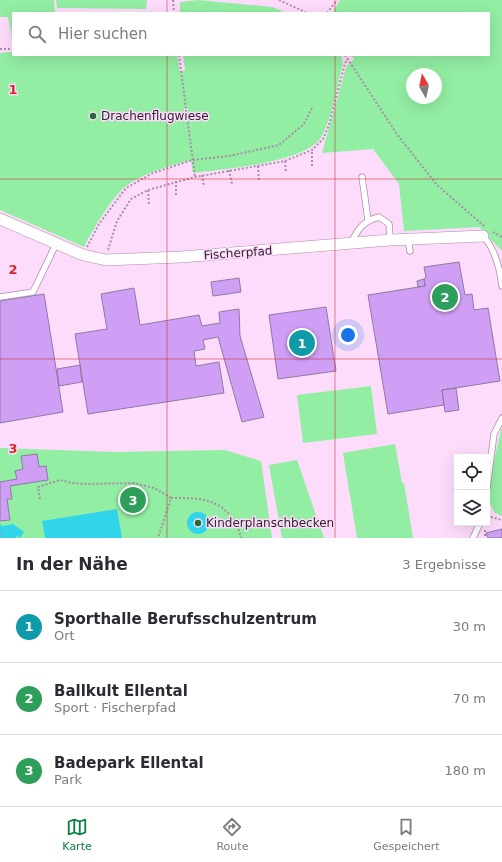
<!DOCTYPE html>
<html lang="de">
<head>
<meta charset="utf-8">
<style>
  body { margin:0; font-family:"DejaVu Sans",sans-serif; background:#f7f7f7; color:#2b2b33 }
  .controls { position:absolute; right:12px; bottom:12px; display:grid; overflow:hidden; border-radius:0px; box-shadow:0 4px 16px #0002 }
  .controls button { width:36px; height:36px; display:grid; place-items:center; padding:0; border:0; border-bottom:1px solid #e1e1e2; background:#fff; color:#2b2b33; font:20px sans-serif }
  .compass { position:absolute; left:406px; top:68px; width:36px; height:36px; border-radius:50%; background:#fff; box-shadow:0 4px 16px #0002; rotate:351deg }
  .you { position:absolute; left:348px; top:335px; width:14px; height:14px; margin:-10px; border:3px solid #fff; border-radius:50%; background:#1a73e8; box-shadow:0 0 0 6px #1a73e833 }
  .badge { display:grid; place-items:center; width:26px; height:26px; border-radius:50%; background:#0b8043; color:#fff; font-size:13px; font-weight:700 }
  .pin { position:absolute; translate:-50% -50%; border:2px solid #fff; box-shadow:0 1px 4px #0006 }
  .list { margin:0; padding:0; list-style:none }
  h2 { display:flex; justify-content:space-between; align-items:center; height:52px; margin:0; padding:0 16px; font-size:17px }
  h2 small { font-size:13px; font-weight:400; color:#7c7c81 }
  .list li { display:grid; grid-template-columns:26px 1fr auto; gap:12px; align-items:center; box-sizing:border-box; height:72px; padding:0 16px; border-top:1px solid #e1e1e2 }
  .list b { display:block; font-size:15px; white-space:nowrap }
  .list p { margin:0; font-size:13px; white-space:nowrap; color:#7c7c81 }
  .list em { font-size:13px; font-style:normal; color:#7c7c81 }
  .icon { flex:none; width:22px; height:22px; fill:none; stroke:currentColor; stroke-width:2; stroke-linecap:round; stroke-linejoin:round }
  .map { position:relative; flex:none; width:502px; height:538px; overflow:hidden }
  .search { position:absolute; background:#fff; box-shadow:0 4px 16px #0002; left:12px; right:12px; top:12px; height:44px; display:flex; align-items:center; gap:10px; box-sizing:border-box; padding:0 14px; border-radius:0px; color:#7c7c81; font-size:15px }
  .sheet { height:268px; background:#fff }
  nav { display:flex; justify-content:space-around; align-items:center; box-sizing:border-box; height:56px; border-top:1px solid #e1e1e2; background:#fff; font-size:11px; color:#7c7c81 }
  nav a { display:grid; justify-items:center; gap:2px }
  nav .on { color:#0b8043 }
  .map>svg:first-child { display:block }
  .green { fill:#92eea2; fill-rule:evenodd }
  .water { fill:#32d4ea }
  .building { fill:#ce9ff5; stroke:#8f79a4 }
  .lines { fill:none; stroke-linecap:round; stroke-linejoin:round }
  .service-casing { stroke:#b089ae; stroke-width:7 }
  .minor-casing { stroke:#b089ae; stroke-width:12 }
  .path { stroke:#a98fa7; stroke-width:2; stroke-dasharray:2 2; stroke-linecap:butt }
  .service { stroke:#fff; stroke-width:5.5 }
  .minor { stroke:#fff; stroke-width:11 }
  .grid { fill:none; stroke:#d62828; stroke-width:1; stroke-opacity:0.55 }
  .poi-dot { fill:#266b37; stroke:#fddcfb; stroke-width:1.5 }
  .labels { text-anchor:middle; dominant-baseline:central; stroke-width:3; stroke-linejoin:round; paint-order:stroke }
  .poi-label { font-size:12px; fill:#2e1f2d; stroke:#fddcfb; text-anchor:start }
  .street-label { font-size:12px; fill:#2e1f2d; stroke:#fddcfb }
  .grid-label { font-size:13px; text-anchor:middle; font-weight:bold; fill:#d62828; stroke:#fddcfb; stroke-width:3; stroke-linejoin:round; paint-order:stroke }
</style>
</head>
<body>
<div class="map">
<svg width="502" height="538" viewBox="0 0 502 538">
  <rect width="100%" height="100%" fill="#fddcfb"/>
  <path class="green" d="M0,0H54L55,13H13V41L8,17H0Z
    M56,0H147L146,9L57,8Z
    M198,0L272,7L287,13H180V2Z
    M340,0H502V251L479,227L404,231L399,184L373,149L322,153L346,67L354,59L351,55H489V13H332ZM412,74H436V98H412Z
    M13,52V55H177L180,73L185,70L183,55H341L343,63C337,87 333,115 322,136C307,163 222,169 193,173L191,160C169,166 145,172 126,186C112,197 92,231 84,247L0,210V53Z
    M371,386L377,434L303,443L297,395Z
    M502,426V516L495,513L488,500L489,482Z
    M395,444L402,483H404L413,538H357L343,453Z
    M0,448L115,452L225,450L261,461L272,538H0Z
    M297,460L324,538H282L269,465Z"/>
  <path class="water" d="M117,509L122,538H45L42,521Z
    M187 523a11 11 0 1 1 22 0a11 11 0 1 1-22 0Z
    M0,524L3,526L13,524L24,532L20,538L17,536L15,538H0Z"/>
  <path class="building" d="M459,262L465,295L472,294L474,310L488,308L500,381L442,390L444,405L388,414L368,295L425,286L424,279L426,277L424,267Z
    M239,278L241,292L213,296L211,282Z
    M424,279L425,286L418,287L417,281Z
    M134,288L140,325L199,315L202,326L220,323L219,312L239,309L240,336L264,417L242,422L218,337L203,340L205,349L194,351L196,366L219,362L224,393L88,414L75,334L107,329L101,294Z
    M44,294L63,412L0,423V301Z
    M326,307L336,371L278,379L269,315Z
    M80,365L82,382L59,386L57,369Z
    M456,388L459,410L445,412L442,390Z
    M37,454L39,467L46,466L48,480L10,486L12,499H7L10,520L0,521V482L17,479L15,471L23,469L21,456Z
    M502,529V538H488L486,533Z"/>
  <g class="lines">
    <defs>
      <path id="service" d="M362,177L368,220
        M483,236C495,249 500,269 502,286
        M408,240L410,251
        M351,243C358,229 363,221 379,217L389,224L390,240
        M0,297L33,292L56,244
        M487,488L494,434L502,418
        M473,538L480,523"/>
      <path id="minor" d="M0,219L83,255L106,260L181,257L390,240L483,236"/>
    </defs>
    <use href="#service" class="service-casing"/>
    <use href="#minor" class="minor-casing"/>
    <path class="path" d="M173,0L174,13
      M279,0L307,13
      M327,13L337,0
      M0,49H13
      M179,55L195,177
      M345,55L399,137L437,185L484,226
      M285,161L286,173
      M258,166L259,181
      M312,166V150
      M229,170L232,184
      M202,175L204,187
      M176,181V195
      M148,190L149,206
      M493,232L502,237
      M87,247L99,224L126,188L153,173L192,160L229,156L279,145L304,124L312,108
      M108,250L117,221L131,199L148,190L195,177L285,161L312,150L323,139L329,125L345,63L348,59
      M171,498C194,498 217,497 232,518C236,524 240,531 241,538
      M40,499L38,487L60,480L72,483L88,484L134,483L154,488L171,498L158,538
      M487,516L502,520
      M485,530V538
      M0,534L1,533"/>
    <use href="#service" class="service"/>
    <use href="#minor" class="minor"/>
  </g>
  <path class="grid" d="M167,0V13M335,0V13M167,55V538M335,55V538M0,179H502M0,359H502"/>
  <g class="poi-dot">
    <circle cx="93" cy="116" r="4"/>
    <circle cx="198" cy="523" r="4"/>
  </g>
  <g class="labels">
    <g class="poi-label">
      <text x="101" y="116">Drachenflugwiese</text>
      <text x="206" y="523">Kinderplanschbecken</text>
    </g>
    <g class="street-label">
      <text transform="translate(238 253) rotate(-4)">Fischerpfad</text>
    </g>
  </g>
  <g class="grid-label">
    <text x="13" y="94">1</text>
    <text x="13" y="274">2</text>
    <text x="13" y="453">3</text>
  </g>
</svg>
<div class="controls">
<button><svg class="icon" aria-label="locate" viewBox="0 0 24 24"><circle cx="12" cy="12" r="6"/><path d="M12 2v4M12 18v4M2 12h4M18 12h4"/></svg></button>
<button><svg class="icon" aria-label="layers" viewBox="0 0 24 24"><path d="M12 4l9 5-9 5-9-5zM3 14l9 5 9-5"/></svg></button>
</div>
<svg class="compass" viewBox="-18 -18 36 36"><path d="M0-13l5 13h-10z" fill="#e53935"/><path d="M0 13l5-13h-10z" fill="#7c7c81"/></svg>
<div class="you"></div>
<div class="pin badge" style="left:302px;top:343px;background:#0f9aa8">1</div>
<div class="pin badge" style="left:445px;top:297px;background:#2e9e5b">2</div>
<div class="pin badge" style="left:133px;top:500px;background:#2e9e5b">3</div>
<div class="search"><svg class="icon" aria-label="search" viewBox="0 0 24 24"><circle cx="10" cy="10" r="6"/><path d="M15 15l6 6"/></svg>Hier suchen</div>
</div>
<section class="sheet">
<h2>In der Nähe<small>3 Ergebnisse</small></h2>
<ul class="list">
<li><span class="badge" style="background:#0f9aa8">1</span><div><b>Sporthalle Berufsschulzentrum</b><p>Ort</p></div><em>30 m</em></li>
<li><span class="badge" style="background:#2e9e5b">2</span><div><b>Ballkult Ellental</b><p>Sport · Fischerpfad</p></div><em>70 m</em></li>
<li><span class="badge" style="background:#2e9e5b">3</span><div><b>Badepark Ellental</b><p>Park</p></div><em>180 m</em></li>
</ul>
</section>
<nav>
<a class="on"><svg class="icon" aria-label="map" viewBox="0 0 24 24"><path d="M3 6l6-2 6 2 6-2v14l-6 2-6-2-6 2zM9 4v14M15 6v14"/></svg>Karte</a>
<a><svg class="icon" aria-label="directions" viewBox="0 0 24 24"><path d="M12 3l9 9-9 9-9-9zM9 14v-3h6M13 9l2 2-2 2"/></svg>Route</a>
<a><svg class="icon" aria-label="saved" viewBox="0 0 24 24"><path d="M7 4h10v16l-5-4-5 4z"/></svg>Gespeichert</a>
</nav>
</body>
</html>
